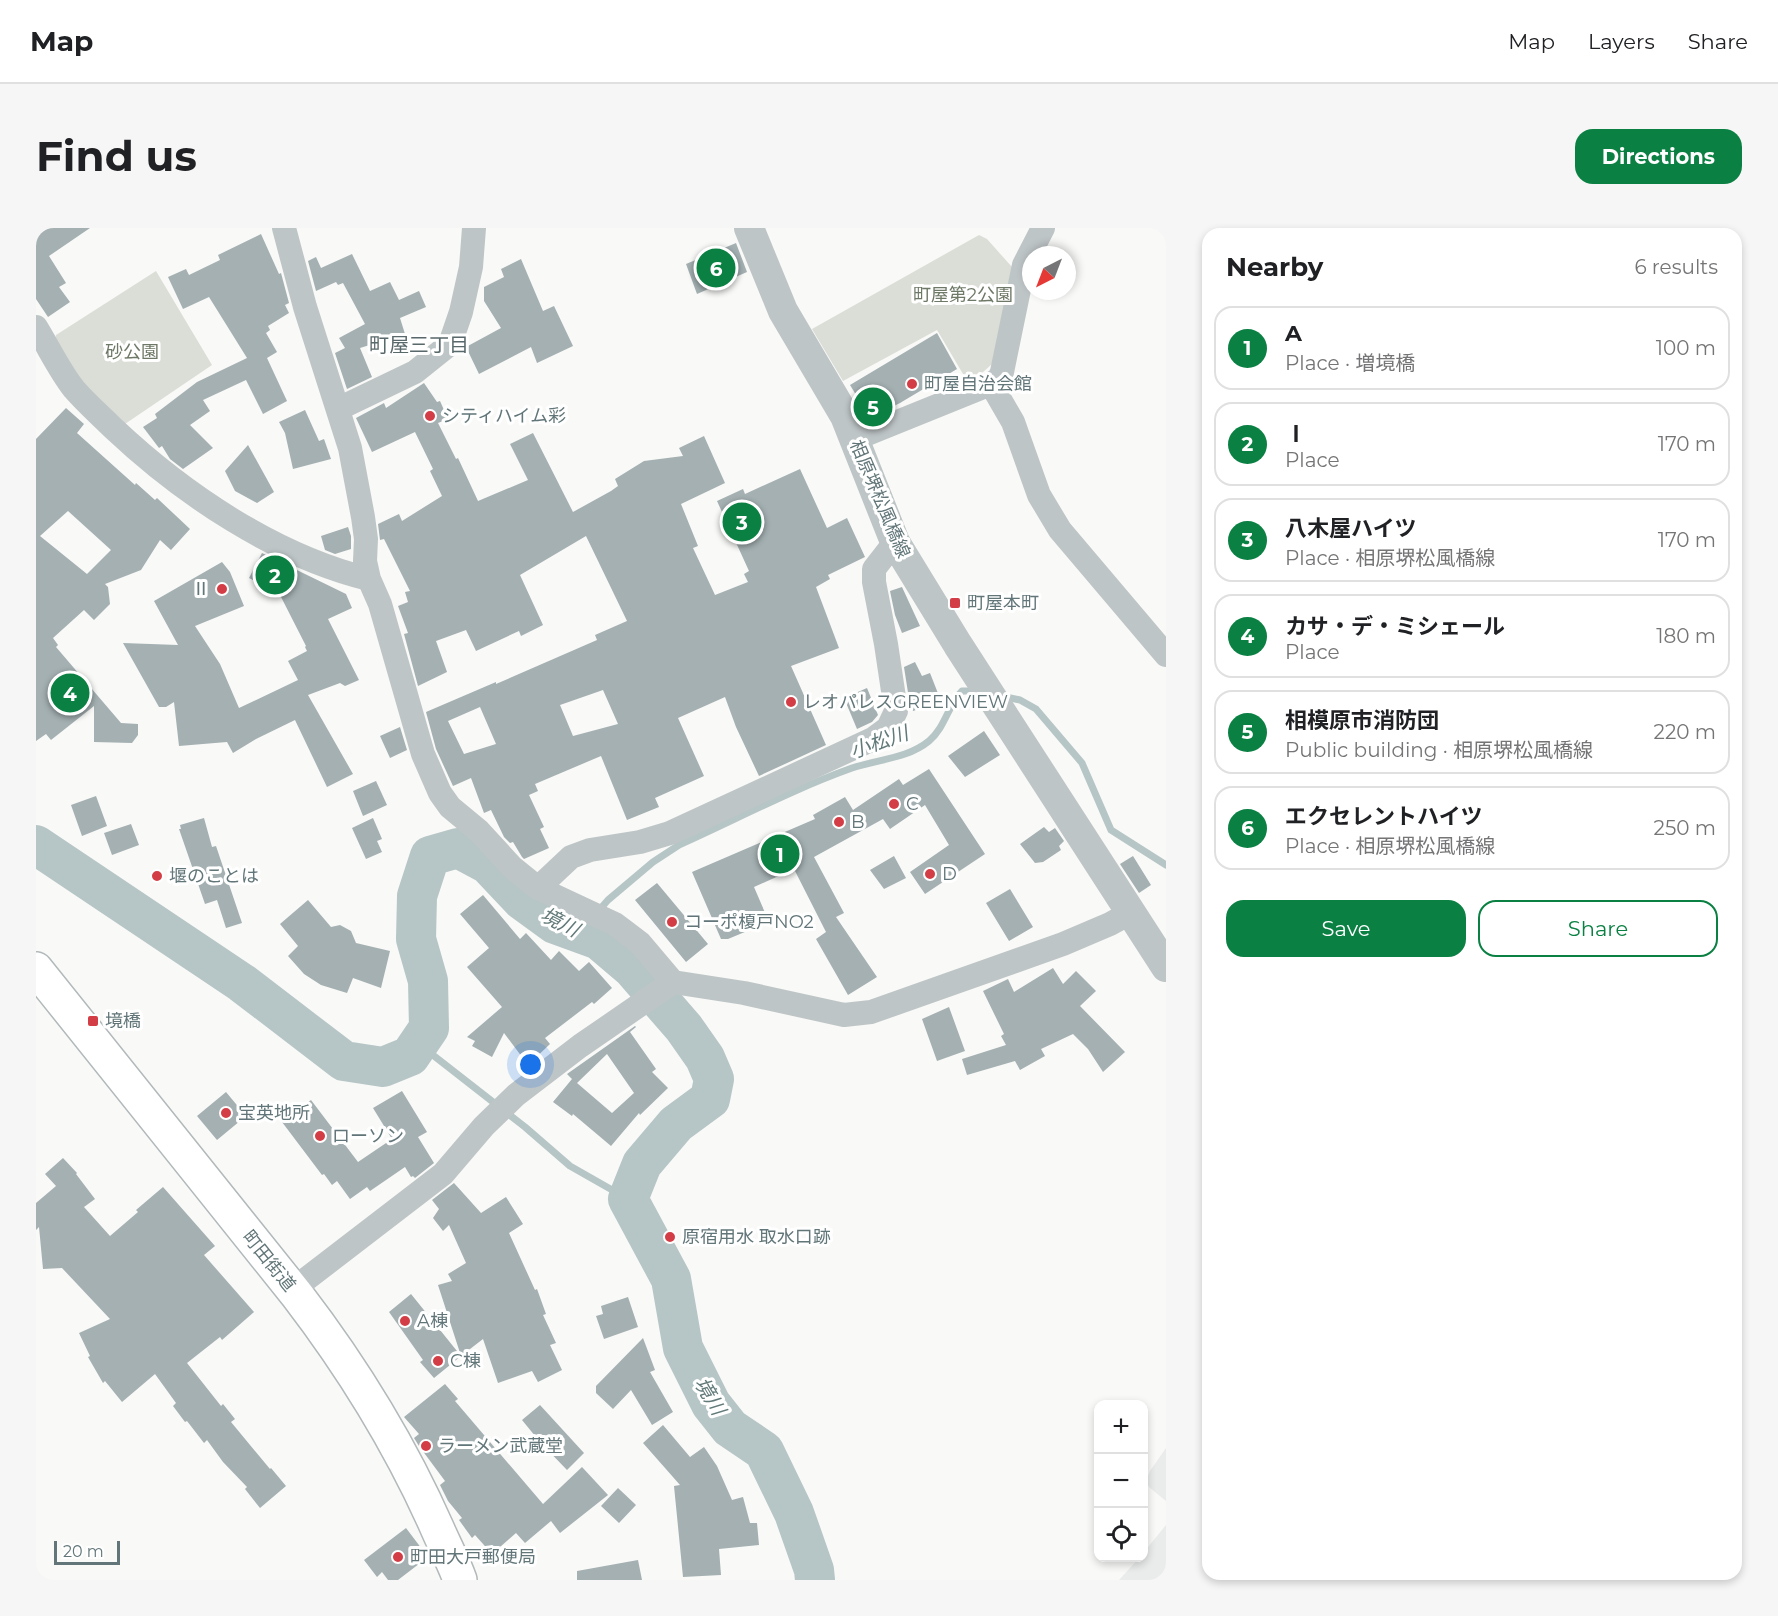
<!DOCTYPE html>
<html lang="en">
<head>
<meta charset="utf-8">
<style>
  body { margin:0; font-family:Montserrat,"Noto Sans JP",sans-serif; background:#f6f6f6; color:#202124 }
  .controls { position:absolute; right:18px; bottom:18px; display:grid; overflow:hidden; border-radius:12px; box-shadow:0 3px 9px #0003 }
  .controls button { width:54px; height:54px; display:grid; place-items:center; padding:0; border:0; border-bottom:2px solid #e0e0e0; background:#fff; color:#202124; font:30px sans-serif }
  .compass { position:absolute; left:986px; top:18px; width:54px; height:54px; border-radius:50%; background:#fff; box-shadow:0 3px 9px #0003; rotate:222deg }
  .scale { position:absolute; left:18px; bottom:15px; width:66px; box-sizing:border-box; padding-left:6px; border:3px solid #627679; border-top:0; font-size:16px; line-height:21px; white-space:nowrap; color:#627679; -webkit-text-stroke:4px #fff; paint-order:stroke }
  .you { position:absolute; left:495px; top:837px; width:21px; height:21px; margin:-15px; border:4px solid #fff; border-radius:50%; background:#1a73e8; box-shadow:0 0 0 9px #1a73e833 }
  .badge { display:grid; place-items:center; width:39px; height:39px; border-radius:50%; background:#0b8043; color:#fff; font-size:20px; font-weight:700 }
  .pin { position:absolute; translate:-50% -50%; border:3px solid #fff; box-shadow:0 2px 6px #0006 }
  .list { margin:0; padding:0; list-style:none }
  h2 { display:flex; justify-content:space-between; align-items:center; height:78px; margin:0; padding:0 24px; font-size:26px }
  h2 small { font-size:20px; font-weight:400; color:#757577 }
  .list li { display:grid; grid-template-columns:39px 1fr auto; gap:18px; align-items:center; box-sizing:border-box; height:84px; margin:0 12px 12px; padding:0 12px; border:2px solid #e0e0e0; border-radius:18px }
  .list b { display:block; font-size:22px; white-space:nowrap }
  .list p { margin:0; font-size:20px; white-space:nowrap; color:#757577 }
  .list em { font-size:20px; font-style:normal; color:#757577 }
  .actions { display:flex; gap:12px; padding:18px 24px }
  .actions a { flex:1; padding:14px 0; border:2px solid #0b8043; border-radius:18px; text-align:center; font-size:21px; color:#0b8043 }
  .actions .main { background:#0b8043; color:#fff }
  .icon { flex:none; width:33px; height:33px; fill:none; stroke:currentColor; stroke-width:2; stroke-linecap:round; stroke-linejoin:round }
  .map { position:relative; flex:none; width:1130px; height:1352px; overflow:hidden; border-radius:18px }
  header { display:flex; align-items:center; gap:36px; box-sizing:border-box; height:84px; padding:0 30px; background:#fff; border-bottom:2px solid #e0e0e0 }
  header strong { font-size:28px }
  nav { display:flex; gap:33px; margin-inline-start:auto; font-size:21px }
  .intro { display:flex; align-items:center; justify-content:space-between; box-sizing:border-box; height:144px; padding:0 36px }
  h1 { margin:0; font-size:42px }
  .button { padding:15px 27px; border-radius:18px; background:#0b8043; color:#fff; font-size:21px; font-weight:700 }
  main { display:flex; gap:36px; padding:0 36px }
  aside { flex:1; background:#fff; border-radius:18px; box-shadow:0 3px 9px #0003 }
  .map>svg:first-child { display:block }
  .built { fill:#eaebeb }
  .green { fill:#dbded7 }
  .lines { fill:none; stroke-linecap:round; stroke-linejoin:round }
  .stream { stroke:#b6c5c5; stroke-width:7 }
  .river { stroke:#b6c5c5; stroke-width:40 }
  .building { fill:#a4b0b2; fill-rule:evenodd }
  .primary-casing { stroke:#b2b9bb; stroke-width:36 }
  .minor { stroke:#bec5c6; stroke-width:24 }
  .tertiary { stroke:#bec5c6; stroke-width:30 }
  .primary { stroke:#fff; stroke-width:33 }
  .poi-dot { fill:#d33d45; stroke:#fff; stroke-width:2 }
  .labels { text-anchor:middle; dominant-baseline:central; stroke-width:6; stroke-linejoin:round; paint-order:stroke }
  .park-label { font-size:18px; fill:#6e7866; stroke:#fff }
  .poi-label { font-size:18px; fill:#627679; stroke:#fff; text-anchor:start }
  .street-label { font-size:18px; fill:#627679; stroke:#fff }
  .neighbourhood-label { font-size:20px; fill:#59686b; stroke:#fff }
  .water-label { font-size:20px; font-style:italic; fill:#627979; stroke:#fff }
</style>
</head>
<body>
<header>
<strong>Map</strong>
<nav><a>Map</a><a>Layers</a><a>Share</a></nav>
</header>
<div class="intro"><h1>Find us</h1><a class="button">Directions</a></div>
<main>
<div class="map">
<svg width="1130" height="1352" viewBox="0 0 1130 1352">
  <rect width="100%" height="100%" fill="#f9f9f7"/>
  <path class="built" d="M1130,1220V1273L1113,1259L1110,1253L1114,1243Z
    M1130,1297V1352H1083L1103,1330H1108V1324Z"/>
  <path class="green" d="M943,7L951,11L976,39L956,136L946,145L930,151L901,102L807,153L776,101Z
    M120,43L176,137L86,198L61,173L18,117L20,107Z"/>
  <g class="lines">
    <path class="stream" d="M965,468L984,472L1000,481L1046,535L1075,602L1130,637
      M543,705L572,672L617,634L643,617C701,591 757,561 816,540C842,531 871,531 893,513C909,500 912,477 926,463H940
      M384,817L489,899L534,938L592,971"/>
    <path class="river" d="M0,617L206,755L308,833L347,839L374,828L393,800L392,753L380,711L381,668L394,628L422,620L452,636L486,672L519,696L563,712L596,740L648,800L669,830L678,851L674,871L640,896L606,936L592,971L635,1051L647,1120L675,1176L694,1200L728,1223L758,1285L778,1342L779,1352"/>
  </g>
  <path class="building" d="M0,0H54L13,28L30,55L23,59L34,74L12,89L0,71Z
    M225,6L243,46L245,45L253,75L249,77L253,85L232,98L234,102L230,105L241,124L231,130L251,173L227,186L210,152L167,172L174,183L154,197L177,220L147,241L134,231L126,218L123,220L107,199L121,190L119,186L161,154L211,130L173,69L147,81L132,49L150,41L153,47L184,32L182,27Z
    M700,15L711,44L661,66L650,36Z
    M316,26L334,63L354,54L363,72L383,63L390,79L364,90L369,106L324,120L336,149L311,161L299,125L309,120L303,110L329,96L307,55L302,57L300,54L280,63L272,33L280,29L285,40Z
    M485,31L507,83L518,78L537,118L501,135L495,119L443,146L430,119L465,100L448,73V59L468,49L465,41Z
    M901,105L921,141L864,175L834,190L814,157Z
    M388,155L401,174L404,173L412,191L402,195L420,231L422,230L442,273L492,252L474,216L497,205L537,284L575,263L582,258L579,251L608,233L647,228L643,220L668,208L689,255L645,276L662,318L657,320L679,367L712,354L708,346L713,343L681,273L707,261L709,266L764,241L791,300L811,290L829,329L792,347L794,351L780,359L803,420L755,438L790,517L723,548L700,499L689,469L642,490L668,548L619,570L623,579L591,592L565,528L499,556L502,563L493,567L508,599L504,601L513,620L488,631L486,629L477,614L474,615L468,609L455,582L448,585L435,550L417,558L400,521L390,484L460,454V456L561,412L559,407L591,393L550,308L484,347L507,397L485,408L483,403L440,423L430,402L400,413L411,444L382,458L368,406L372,405L362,378L372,374L369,364L374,363L348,311L344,312L342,296L363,286L366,293L406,268L394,243L397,241L379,204L336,224L320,190L348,175L350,180ZM567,462L582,496L537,508L524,477ZM444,479L460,516L428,526L412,493Z
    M30,180L48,196L41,205L99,257L100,255L119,272L121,270L154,301L135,322L124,312L105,342L69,356L72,359L74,376L58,392L48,382L17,410L22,417L20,419L85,495L102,496V507L96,515L58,514V478L15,512L10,506L0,513V211ZM32,283L75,322L51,346L4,308Z
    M269,182L283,213L288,211L295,231L257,241L249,205L243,194Z
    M212,217L238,264L221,275L199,263L189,243Z
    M312,299L315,308V321L299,326L289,322L285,308Z
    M226,325L310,366L316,380L292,391L323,452L309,458L304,455L272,467L317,546L291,559L259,492L220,511L197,525L191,514L143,518L138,474L130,479H123L87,415L142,417L118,373L186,334L194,344L208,378L159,398L184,436L203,480L262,452L252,433L271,423L269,419L270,418L243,365L213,350Z
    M866,359L884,398L866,405L859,387L854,363Z
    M879,434L886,448L894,445L905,473L877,483L873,471L868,439Z
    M831,460L842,487L836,494L821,501L808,470Z
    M364,499L371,522L354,530L344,508Z
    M948,503L964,527L929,549L912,528Z
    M893,541L949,626L889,666L874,644L913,617L889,577L854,601L847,591L778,629L808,685L800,689L841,749L812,767L780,711L790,704L758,641L718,659L733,694L692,711H685L656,644L779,591L777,587L809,569L817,582L863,551L867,557Z
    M340,553L351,577L327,588L317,563Z
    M60,568L71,598L46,608L35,577Z
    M168,590L176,619L180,618L206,695L190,700L181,672L169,676L143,601H145L144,597Z
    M337,590L346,611L341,613L346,624L330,631L316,600Z
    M95,596L103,617L76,627L68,605Z
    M1008,599L1013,604L1019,600L1028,613L1023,618L1025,622L1007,634L999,635L984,616Z
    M858,628L870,650L848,661L834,642Z
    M1097,628L1115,657L1103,665L1084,636Z
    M621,655L672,716L650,734L599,672Z
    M974,661L997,699L973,713L950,675Z
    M447,667L484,711L490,705L515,732L523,723L543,743L553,734L576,760L558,776L556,774L509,810L514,816L492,837L468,805L456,829L436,818L439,813L431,809L466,779L431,739L453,720L424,686Z
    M272,672L295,699L304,697L315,703L320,715L354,723L345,760L317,750L311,765L285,757L268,746L252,728L262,718L244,696Z
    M1017,740L1027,756L1040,743L1060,763L1044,778L1089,824L1067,844L1052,821L1037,806L1005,821L1009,828L984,842L979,833L931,847L926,831L970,817L965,808L968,806L947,763L972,751L978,764Z
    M913,779L929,823L901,833L886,791Z
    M599,798L600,799L594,804L620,841L616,844L632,860L604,887L603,885L575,918L537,886L536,888L517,874L536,851L531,846ZM571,826L598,865L576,885L541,855Z
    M366,863L391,904L382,909L398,935L379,950L377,948L375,949L369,939L334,963L331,959L314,971L301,953L296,957L288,946L286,947L246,894L275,872L322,934L356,911L337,880Z
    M190,864L210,888L181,912L161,888Z
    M27,930L41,945L40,946L59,971L48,979L74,1008L102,984L100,982L127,959L179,1018L168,1027L218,1084L186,1112L184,1109L151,1135L185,1178L187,1176L199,1191L195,1194L234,1241L235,1240L250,1258L224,1280L209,1261L211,1259L187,1234L171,1212L168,1215L151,1193L149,1194L137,1178L140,1175L119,1146L86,1174L69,1153L67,1155L52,1129L54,1128L43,1105L74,1091L26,1040L7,1041L3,999L0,1002V975L20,958L9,946Z
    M418,955L445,985L470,969L487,996L473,1005L499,1062L501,1061L510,1086L507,1087L520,1115L514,1117L526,1142L502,1154L496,1143L462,1155L447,1111L425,1128L402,1057L416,1053L412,1046L430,1035L413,997L407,1003L397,990L403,981L396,972Z
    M375,1066L425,1128L398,1150L384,1134L387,1132L353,1084Z
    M592,1069L602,1099L568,1111L560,1088L567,1086L565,1078Z
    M607,1110L619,1142L614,1144L637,1184L616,1197L595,1162L577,1181L560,1165V1158Z
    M409,1156L422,1171L419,1173L507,1276L546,1239L572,1267L524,1305L515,1293L489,1315L480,1305L456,1326L439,1307L436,1310L423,1292L426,1290L412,1273L404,1257L409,1253L383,1218L378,1210L383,1206L368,1189Z
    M504,1177L548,1225L531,1242L504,1214L486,1192Z
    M627,1197L654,1229L668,1219L681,1238L696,1272L707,1269L714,1295H721L723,1317L683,1321L685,1347L647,1349L638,1258L644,1257L607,1215Z
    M582,1260L600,1277L583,1295L565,1278Z
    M370,1300L392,1329L362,1352H352L346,1344L341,1349L328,1332Z
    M602,1332L606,1352H541V1343Z"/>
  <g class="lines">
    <defs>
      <path id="primary" d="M0,741L261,1067C317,1140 365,1218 402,1302C409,1318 418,1335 424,1352"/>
    </defs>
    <use href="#primary" class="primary-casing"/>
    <path class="minor" d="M248,0L269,79L314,220L327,289L330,311L329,333L333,351
      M0,99C13,120 23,142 38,161C50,175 64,187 77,200C147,266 239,328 333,351L344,376L387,526L404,565L414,579L443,603L476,639L502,660L579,696L591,705L604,715L637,754
      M955,156L977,194L1003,267L1024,302L1130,427
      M302,181L379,144L414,116L425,84L435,39L438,0
      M819,211L955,156L963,151L966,144L988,37L1007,0
      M502,660L535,629L554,622L604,614L634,605L837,511L852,500L860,483L850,416L838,354V341L859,314
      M256,1062L407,946L448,898L480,867L544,818L637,754L708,765L808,787L835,784L1027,716L1074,696L1094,685"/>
    <path class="tertiary" d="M713,0L747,83L809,188L859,314L922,417L1130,739"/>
    <use href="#primary" class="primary"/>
  </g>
  <g class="poi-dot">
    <circle cx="876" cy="156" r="6"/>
    <circle cx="394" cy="188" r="6"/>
    <circle cx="186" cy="361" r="6"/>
    <rect x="913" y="369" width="12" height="12" rx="3"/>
    <circle cx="755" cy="474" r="6"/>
    <circle cx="858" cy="576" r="6"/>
    <circle cx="803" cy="594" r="6"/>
    <circle cx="894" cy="646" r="6"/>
    <circle cx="121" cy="648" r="6"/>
    <circle cx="636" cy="694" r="6"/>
    <rect x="51" y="787" width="12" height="12" rx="3"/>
    <circle cx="190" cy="885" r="6"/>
    <circle cx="284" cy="908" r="6"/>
    <circle cx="634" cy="1009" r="6"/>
    <circle cx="369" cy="1093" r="6"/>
    <circle cx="402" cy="1133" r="6"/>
    <circle cx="390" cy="1218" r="6"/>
    <circle cx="362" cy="1329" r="6"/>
  </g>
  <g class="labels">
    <g class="park-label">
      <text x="927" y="67">町屋第2公園</text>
      <text x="96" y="124">砂公園</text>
    </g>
    <g class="poi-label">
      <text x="888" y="156">町屋自治会館</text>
      <text x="406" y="188">シティハイム彩</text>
      <text x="174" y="361" text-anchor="end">Ⅱ</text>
      <text x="931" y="375">町屋本町</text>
      <text x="767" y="474">レオパレスGREENVIEW</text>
      <text x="870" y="576">C</text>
      <text x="815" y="594">B</text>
      <text x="906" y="646">D</text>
      <text x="133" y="648">堰のことは</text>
      <text x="648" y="694">コーポ榎戸NO2</text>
      <text x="69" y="793">境橋</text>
      <text x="202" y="885">宝英地所</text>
      <text x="296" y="908">ローソン</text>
      <text x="646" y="1009">原宿用水 取水口跡</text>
      <text x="381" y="1093">A棟</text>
      <text x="414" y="1133">C棟</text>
      <text x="402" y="1218">ラーメン武蔵堂</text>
      <text x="374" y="1329">町田大戸郵便局</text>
    </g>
    <g class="street-label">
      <text transform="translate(844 271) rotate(67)">相原堺松風橋線</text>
      <text transform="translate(233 1033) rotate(51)">町田街道</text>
    </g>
    <g class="neighbourhood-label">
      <text x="383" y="117">町屋三丁目</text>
    </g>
    <g class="water-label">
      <text transform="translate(843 514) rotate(-19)">小松川</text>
      <text transform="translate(524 694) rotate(27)">境川</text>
      <text transform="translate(674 1168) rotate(59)">境川</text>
    </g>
  </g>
</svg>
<div class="controls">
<button>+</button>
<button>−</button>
<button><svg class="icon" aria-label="locate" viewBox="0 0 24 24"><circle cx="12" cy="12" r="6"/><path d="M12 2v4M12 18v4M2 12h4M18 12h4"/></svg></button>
</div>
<svg class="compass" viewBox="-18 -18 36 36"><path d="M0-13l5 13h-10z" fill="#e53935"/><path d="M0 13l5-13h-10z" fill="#757577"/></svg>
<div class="scale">20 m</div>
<div class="you"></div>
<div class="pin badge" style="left:744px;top:626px">1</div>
<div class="pin badge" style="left:239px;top:347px">2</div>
<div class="pin badge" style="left:706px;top:294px">3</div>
<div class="pin badge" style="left:34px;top:465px">4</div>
<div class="pin badge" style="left:837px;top:179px">5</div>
<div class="pin badge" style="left:680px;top:40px">6</div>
</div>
<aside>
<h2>Nearby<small>6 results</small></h2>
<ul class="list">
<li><span class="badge">1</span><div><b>A</b><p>Place · 増境橋</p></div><em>100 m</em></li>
<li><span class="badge">2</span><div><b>Ⅰ</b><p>Place</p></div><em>170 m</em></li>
<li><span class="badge">3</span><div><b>八木屋ハイツ</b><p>Place · 相原堺松風橋線</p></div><em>170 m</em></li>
<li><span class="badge">4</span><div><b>カサ・デ・ミシェール</b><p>Place</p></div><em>180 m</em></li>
<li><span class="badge">5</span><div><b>相模原市消防団</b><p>Public building · 相原堺松風橋線</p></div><em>220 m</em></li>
<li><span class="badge">6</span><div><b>エクセレントハイツ</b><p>Place · 相原堺松風橋線</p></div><em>250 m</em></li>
</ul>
<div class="actions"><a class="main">Save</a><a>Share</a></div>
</aside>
</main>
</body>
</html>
